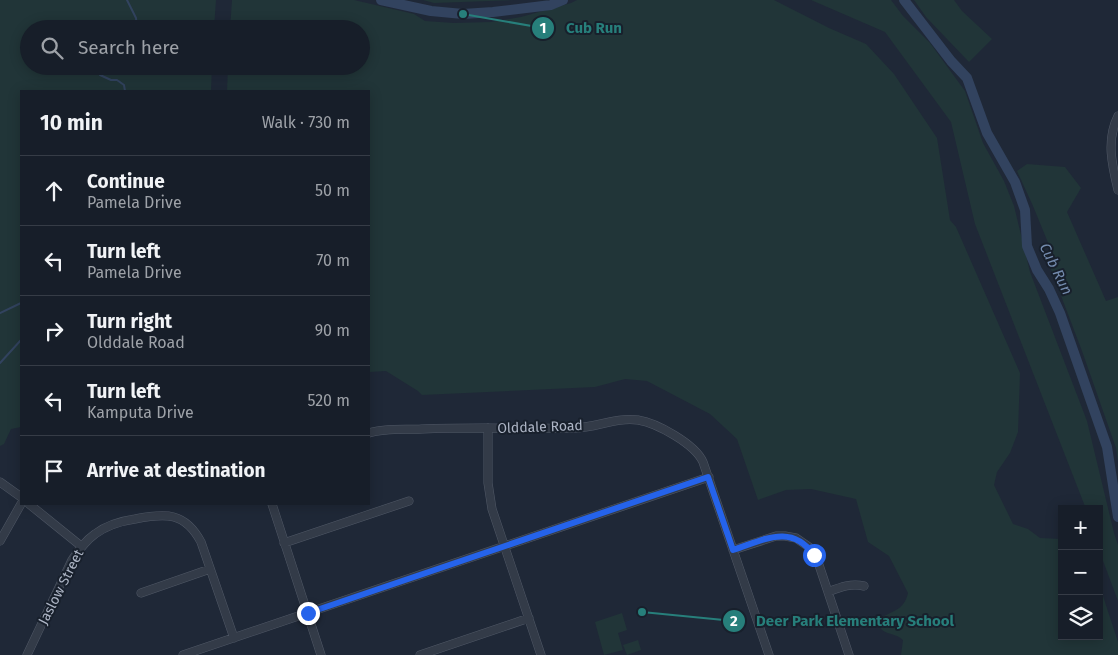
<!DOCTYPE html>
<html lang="en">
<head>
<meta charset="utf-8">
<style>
  body { margin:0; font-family:"Fira Sans",sans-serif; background:#242b35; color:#f1f3f6 }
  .controls { position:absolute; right:15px; bottom:15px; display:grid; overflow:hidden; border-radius:0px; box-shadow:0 2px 12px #0003 }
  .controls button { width:45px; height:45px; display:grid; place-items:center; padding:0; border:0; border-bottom:1px solid #363c46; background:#171e29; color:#f1f3f6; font:25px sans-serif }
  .stop { position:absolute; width:15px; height:15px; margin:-11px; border:4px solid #2563eb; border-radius:50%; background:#fff }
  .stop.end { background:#2563eb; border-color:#fff; box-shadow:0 1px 5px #0008 }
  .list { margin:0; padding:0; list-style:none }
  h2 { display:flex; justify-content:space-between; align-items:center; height:65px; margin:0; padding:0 20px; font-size:21px }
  h2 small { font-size:16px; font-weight:400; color:#9ea2a8 }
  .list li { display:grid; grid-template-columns:32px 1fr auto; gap:15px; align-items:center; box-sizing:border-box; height:70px; padding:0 20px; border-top:1px solid #363c46 }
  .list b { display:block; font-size:19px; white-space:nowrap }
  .list p { margin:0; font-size:16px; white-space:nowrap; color:#9ea2a8 }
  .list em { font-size:16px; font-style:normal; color:#9ea2a8 }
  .icon { flex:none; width:28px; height:28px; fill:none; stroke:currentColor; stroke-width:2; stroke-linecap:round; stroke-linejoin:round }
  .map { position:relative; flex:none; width:1118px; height:655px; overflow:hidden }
  .search { position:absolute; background:#171e29; box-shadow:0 2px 12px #0003; left:20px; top:20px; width:350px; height:55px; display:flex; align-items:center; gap:12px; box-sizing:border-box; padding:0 18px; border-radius:28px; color:#9ea2a8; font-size:19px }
  .panel { position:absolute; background:#171e29; box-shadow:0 2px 12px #0003; left:20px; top:90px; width:350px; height:415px; border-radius:0px }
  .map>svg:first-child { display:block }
  .green { fill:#213538 }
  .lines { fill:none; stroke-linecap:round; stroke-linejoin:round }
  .stream { stroke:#32435f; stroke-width:2 }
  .river { stroke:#32435f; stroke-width:10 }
  .minor-casing { stroke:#505866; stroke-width:9 }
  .minor { stroke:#333b48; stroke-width:8 }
  .route { stroke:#2563eb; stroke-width:6 }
  .labels { text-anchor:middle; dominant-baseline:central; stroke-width:4; stroke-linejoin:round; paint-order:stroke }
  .street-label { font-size:14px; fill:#adb5c5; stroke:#18202c }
  .water-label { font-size:15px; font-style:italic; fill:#748bae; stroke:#18202c }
  .leader { fill:none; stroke:#277f7b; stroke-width:2 }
  .callout-dot { fill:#277f7b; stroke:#18202c; stroke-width:2 }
  .mark-label { font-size:15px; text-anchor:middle; font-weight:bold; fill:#fff }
  .callout-label { font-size:15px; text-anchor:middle; font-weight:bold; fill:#277f7b; stroke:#18202c; stroke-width:4; stroke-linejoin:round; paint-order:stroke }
</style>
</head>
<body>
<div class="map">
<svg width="1118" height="655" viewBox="0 0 1118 655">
  <rect width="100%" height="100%" fill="#1f2837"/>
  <path class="green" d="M0,0H216L214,29H29V66H212L211,91H21V427L11,429L4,444L0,446Z
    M232,0H354L414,14L425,21L454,23L491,22L521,17L571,3L577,0H774L829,28L866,44L894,74L937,138L950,220L956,227L1020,373L1018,432L1010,453L997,472L994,485L1013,524L1028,529L1040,538L1060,539L1058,548L1062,565V636H1099V590L1102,593L1118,642V655H901L903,640C895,632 883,636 878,624L881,618C894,610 904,610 908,593L889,556L868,542L856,499L811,489L786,490L758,500L737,439L710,414L647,381L625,379L595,387L422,395L418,391L386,371L369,372V91H227L228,66H361V29H230Z
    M423,0H515L434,3Z
    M811,0H891L903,16L930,43L965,91L983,143L1004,181L1014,206L1030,272L1087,421L1114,533L1118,545V601L1099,550V509H1086L975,224L951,122L885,32Z
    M914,0H954L962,11L992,39L969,62L926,17Z
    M1027,164L1065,167L1081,188L1067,212L1106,301L1118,297V462L1116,448L1082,351L1049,264V245L1033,206L1017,171Z
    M622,613L627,630L618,633L623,650L604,655L595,622Z
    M638,640L641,650L627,655L623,645Z"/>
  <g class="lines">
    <path class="stream" d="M127,0L136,18L137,29
      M98,66L100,75L111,80H117L124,85L125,91
      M112,66L115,70H123L126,66
      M21,283V284
      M0,313L21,303
      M0,363L21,340"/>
    <path class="river" d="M381,0L431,11L463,14L493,12L551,5L563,0
      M904,0L951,61L967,78L987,133L1015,182L1025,210L1027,246L1037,270L1049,289L1060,313L1107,447L1118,517"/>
    <defs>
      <path id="minor" d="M1118,116C1106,140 1112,165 1118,190
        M488,428V483L492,509L541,655
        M369,433C385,428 405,430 422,429C473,427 523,429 574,428C596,428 615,417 638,420C657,423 695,444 703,462L769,655
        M0,482L21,497
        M29,504L81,546
        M272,504L321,655
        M0,541L21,504
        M284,543L409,501
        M733,550L776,536H785L796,538L809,547L818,562L849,655
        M828,592C841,587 851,583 864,586
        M141,593L210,569
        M27,655L72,560C79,550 85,541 95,534C107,525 121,521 135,519C166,513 185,512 201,542L234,638
        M183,655L709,477
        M420,655L529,618"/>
    </defs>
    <use href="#minor" class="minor-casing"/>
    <use href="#minor" class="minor"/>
  </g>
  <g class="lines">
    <path class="route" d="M308,613L708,477L733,550C764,540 791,523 814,555"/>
  </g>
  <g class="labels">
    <g class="street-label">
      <text transform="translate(540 427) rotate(-2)">Olddale Road</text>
      <text transform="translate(61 587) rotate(-63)">Jaslow Street</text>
    </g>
    <g class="water-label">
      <text transform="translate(1056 269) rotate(64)">Cub Run</text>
    </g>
  </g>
  <path class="leader" d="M463 14L543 28M642 612L734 621"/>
  <g class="callout-dot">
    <circle cx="463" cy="14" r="5"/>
    <circle cx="642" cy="612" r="5"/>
    <circle cx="543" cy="28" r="12"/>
    <circle cx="734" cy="621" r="12"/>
  </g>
  <g class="mark-label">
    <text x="543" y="33">1</text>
    <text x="734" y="626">2</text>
  </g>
  <g class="callout-label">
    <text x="594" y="33">Cub Run</text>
    <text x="855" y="626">Deer Park Elementary School</text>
  </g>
</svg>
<div class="controls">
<button>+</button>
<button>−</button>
<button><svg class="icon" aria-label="layers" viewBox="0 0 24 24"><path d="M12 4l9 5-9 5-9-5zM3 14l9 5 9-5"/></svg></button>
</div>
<div class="stop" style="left:814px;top:555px"></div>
<div class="stop end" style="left:308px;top:613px"></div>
<div class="search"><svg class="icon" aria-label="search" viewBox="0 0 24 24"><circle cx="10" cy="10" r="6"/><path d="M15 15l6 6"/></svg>Search here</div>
<section class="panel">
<h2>10 min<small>Walk · 730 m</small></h2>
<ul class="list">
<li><svg class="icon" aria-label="ahead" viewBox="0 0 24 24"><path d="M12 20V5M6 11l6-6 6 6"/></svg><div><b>Continue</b><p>Pamela Drive</p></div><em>50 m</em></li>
<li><svg class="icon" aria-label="left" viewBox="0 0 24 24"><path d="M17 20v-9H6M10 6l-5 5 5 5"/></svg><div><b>Turn left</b><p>Pamela Drive</p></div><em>70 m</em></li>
<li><svg class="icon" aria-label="right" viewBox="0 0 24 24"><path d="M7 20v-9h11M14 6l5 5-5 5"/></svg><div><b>Turn right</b><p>Olddale Road</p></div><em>90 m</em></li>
<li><svg class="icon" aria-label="left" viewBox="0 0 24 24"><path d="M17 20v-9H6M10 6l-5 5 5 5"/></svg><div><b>Turn left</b><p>Kamputa Drive</p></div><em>520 m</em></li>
<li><svg class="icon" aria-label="arrive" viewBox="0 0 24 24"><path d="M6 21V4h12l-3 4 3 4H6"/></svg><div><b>Arrive at destination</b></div></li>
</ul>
</section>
</div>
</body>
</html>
